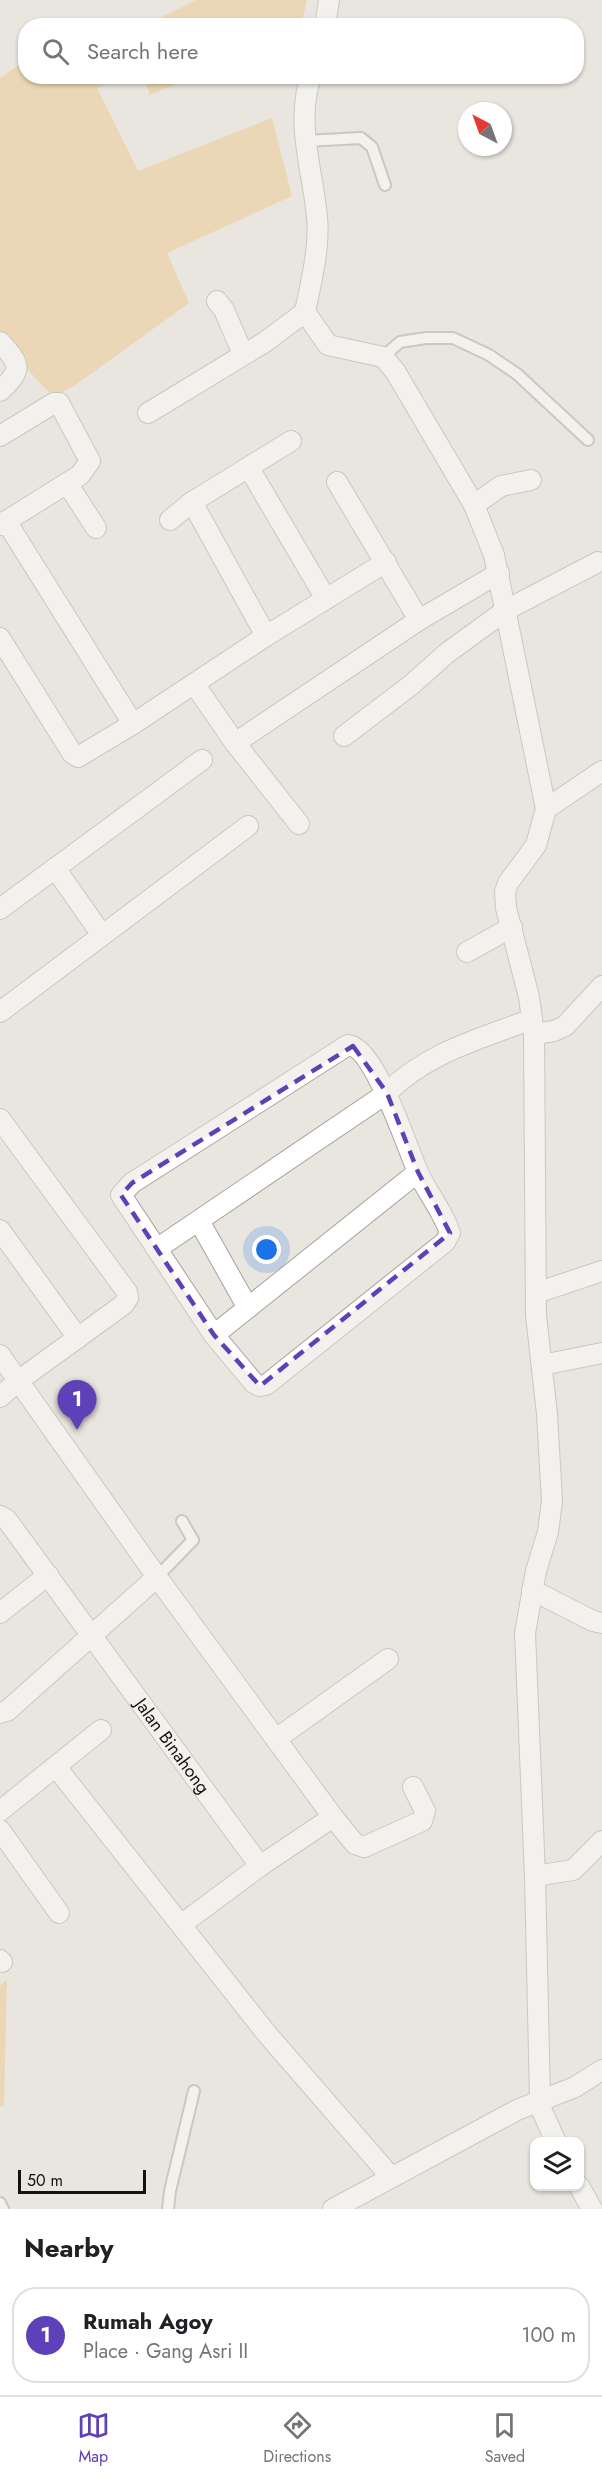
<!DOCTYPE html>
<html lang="en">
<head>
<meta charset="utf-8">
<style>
  body { margin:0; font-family:Jost,sans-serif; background:#f2f2f2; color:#202124 }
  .controls { position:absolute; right:18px; bottom:18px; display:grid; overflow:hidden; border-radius:12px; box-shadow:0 2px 4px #0004 }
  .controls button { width:54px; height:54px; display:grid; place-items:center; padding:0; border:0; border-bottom:2px solid #e0e0e0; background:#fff; color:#202124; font:30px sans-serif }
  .compass { position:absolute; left:458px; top:102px; width:54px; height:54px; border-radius:50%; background:#fff; box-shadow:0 2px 4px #0004; rotate:319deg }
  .scale { position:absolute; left:18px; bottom:15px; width:128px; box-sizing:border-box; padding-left:6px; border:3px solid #131210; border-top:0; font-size:16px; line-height:21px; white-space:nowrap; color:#131210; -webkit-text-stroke:4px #e9e5df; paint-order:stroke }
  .you { position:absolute; left:267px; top:1250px; width:21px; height:21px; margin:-15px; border:4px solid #fff; border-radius:50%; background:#1a73e8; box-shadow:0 0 0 9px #1a73e833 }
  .badge { display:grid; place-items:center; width:39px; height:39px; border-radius:50%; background:#5e40b8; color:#fff; font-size:20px; font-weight:700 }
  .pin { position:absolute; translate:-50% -50px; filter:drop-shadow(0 2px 3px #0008) }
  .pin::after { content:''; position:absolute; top:32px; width:21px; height:18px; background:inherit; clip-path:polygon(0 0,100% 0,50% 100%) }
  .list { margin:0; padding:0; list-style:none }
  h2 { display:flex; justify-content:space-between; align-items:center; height:78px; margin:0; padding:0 24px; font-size:26px }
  h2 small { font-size:20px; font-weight:400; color:#757577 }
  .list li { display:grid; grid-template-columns:39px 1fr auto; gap:18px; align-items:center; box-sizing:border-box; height:96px; margin:0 12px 12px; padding:0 12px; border:2px solid #e0e0e0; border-radius:24px }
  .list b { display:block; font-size:22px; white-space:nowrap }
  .list p { margin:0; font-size:20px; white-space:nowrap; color:#757577 }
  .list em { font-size:20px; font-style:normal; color:#757577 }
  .icon { flex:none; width:33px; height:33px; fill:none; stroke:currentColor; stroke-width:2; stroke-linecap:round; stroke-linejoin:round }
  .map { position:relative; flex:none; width:602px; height:2209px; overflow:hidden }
  .search { position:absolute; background:#fff; box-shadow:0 2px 4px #0004; left:18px; right:18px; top:18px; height:66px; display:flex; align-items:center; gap:15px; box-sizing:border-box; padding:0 21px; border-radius:24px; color:#757577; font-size:22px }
  .sheet { height:186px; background:#fff }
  nav { display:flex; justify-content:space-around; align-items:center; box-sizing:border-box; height:84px; border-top:2px solid #e0e0e0; background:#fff; font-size:16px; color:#757577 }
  nav a { display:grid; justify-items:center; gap:3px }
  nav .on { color:#5e40b8 }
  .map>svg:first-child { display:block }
  .green { fill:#edc584 }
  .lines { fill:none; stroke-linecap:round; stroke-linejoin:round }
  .service-casing { stroke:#a6a29d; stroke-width:14 }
  .minor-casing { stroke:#a6a29d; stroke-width:22 }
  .service { stroke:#fff; stroke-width:10 }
  .minor { stroke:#fff; stroke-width:20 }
  .marked { fill:none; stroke:#5e40b8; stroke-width:4.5; stroke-dasharray:12 8; stroke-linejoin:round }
  .labels { text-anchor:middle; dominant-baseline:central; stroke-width:4.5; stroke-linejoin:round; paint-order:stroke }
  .street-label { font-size:18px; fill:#131210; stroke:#e9e5df }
</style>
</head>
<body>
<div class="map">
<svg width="602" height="2209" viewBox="0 0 602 2209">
  <rect width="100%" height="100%" fill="#e9e5df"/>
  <path class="green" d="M196,0H307L301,25H146Z
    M25,61L26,76L125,77L97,88L138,171L272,118L292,196L167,253L189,303L74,386L53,397L0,339V78Z
    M143,77V76L193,77L150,95Z
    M7,1979L4,2105L0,2107V1986Z"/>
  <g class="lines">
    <defs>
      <path id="service" d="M305,141L361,138L372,147L385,185
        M383,357L400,342L426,338H453L489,355L517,374L588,440
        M157,1577L193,1540L182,1521
        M0,2203L3,2209
        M168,2209L170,2191L194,2091"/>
      <g id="minor">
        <path d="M325,26L329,0"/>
        <path d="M311,76C295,123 313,171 317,217C320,248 311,282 305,312L328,345L383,357L395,371L474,505L494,555L546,809L536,845L508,883L505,892L506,908L529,997L534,1034L536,1315L547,1414L552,1501L548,1532L536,1571L525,1633L535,1876L540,2100L542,2111L556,2142"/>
        <path d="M217,301L224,310L243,354"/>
        <path d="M0,342C21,365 23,369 0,391"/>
        <path d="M148,413L265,342L305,312"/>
        <path d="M0,436L54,403H59L90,461L80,475L0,525"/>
        <path d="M249,468L326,599"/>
        <path d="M337,482L419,620"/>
        <path d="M67,483L96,528"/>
        <path d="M192,502L266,636"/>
        <path d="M474,505L501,486L531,480"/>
        <path d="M170,520L192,502L291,441"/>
        <path d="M6,521L133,724"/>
        <path d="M0,638L72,753L78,757L133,724L266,636L386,562"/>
        <path d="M195,685L235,743L299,824"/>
        <path d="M344,736L411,685L447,653L506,610L598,562"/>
        <path d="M235,743L419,620L499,573"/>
        <path d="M546,809L602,771"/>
        <path d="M55,868L102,935"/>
        <path d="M0,909L202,760"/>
        <path d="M467,952L512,927"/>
        <path d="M0,1012L248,826"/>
        <path d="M534,1034L554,1031L565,1026L602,986"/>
        <path d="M348,1045C375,1047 407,1148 418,1172C427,1193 443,1211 450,1233L445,1242L266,1385L260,1386L254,1383L214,1335L121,1195L132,1183Z"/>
        <path d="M0,1119L127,1292L128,1298L123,1305L18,1381L0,1397"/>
        <path d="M199,1221L248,1308"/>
        <path d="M0,1230L78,1338"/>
        <path d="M158,1248L387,1093C426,1053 480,1039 532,1019"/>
        <path d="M536,1293L602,1271"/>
        <path d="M214,1335L418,1172"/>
        <path d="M0,1355L157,1577L333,1817L260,1866L182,1924"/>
        <path d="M542,1365L602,1353"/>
        <path id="s1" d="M0,1516L7,1520L260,1866"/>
        <path d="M532,1590L593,1621L602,1623"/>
        <path d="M0,1613L48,1575"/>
        <path d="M0,1713L7,1711L157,1577"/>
        <path d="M276,1739L388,1659"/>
        <path d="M56,1767L267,2034L391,2177"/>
        <path d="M0,1811L101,1730"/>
        <path d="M333,1817L355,1844L364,1847L422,1821L425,1811L413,1787"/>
        <path d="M0,1830L59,1913"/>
        <path d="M535,1876L573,1870L602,1841"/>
        <path d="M0,1960L2,1962"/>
        <path d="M579,2186L592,2209"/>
        <path d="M333,2209L517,2110L575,2087L602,2070"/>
      </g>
    </defs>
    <use href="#service" class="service-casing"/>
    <use href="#minor" class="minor-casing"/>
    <use href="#service" class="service"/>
    <use href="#minor" class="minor"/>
  </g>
  <path d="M0 0H602V2209H0ZM353,1046L387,1093L418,1172L450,1233L260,1386L214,1335L121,1195L132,1183Z" fill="#e9e5df" fill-opacity=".55" fill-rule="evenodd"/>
  <path class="marked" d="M353,1046L387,1093L418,1172L450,1233L260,1386L214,1335L121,1195L132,1183Z"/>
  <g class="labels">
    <g class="street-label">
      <text stroke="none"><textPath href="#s1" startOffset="288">Jalan Binahong</textPath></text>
    </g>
  </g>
</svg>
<div class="controls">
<button><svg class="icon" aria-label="layers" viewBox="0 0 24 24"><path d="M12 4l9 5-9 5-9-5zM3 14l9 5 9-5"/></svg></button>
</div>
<svg class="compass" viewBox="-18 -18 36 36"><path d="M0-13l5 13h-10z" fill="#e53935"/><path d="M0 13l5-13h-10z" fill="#757577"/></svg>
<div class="scale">50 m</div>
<div class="you"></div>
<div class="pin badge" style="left:77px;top:1430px">1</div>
<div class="search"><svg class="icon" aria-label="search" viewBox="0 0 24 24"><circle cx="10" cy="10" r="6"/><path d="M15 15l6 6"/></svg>Search here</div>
</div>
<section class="sheet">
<h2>Nearby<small></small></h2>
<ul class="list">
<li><span class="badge">1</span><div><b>Rumah Agoy</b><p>Place · Gang Asri II</p></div><em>100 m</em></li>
</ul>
</section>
<nav>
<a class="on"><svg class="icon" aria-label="map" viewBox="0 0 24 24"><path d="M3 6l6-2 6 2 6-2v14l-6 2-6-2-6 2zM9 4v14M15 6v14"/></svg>Map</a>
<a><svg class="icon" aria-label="directions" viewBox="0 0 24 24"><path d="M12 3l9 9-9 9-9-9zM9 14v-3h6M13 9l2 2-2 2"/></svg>Directions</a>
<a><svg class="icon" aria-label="saved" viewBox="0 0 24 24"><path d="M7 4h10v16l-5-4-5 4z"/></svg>Saved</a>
</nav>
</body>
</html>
